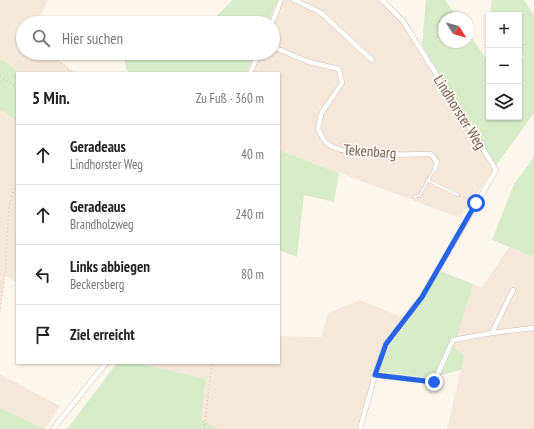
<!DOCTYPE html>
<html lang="de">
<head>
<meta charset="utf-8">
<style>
  body { margin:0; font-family:"PT Sans Narrow",sans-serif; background:#f6f6f6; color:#222 }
  .controls { position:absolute; right:12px; top:12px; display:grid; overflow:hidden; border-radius:0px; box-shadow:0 1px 3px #0004 }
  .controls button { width:36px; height:36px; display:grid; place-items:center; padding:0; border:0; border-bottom:1px solid #e0e0e0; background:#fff; color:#222; font:20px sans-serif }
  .compass { position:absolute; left:438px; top:12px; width:36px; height:36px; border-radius:50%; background:#fff; box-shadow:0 1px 3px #0004; rotate:126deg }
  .stop { position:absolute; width:12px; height:12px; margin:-9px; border:3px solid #2563eb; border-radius:50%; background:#fff }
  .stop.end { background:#2563eb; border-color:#fff; box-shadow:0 1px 4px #0008 }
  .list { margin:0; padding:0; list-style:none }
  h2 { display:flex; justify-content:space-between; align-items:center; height:52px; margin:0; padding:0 16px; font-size:17px }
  h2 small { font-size:13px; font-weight:400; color:#767676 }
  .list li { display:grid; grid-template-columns:26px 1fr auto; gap:12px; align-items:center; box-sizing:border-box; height:60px; padding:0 16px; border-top:1px solid #e0e0e0 }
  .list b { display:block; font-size:15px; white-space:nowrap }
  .list p { margin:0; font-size:13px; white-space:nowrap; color:#767676 }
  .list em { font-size:13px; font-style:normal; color:#767676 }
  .icon { flex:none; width:22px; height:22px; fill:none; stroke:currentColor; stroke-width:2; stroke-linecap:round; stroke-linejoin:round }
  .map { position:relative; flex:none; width:534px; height:429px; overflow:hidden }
  .search { position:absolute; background:#fff; box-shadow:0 1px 3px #0004; left:16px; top:16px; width:264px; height:44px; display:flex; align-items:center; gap:10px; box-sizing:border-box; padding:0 14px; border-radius:22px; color:#767676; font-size:15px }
  .panel { position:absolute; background:#fff; box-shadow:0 1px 3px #0004; left:16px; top:72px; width:264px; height:292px; border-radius:0px }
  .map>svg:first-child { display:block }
  .residential { fill:#f5e8da }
  .green { fill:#d8ecc9 }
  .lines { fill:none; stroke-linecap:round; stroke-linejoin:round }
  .service-casing { stroke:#d1beb0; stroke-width:3 }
  .minor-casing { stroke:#d1beb0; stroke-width:5.5 }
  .path { stroke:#d9b8a5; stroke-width:1; stroke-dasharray:1 3; stroke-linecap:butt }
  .service { stroke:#fff; stroke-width:2 }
  .minor { stroke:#fff; stroke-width:4.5 }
  .route { stroke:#2563eb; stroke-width:5 }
  .labels { text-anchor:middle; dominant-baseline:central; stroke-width:3.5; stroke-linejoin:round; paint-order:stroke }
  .street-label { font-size:15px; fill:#7a5c4d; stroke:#fffaf3 }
</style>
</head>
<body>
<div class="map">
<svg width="534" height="429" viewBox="0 0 534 429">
  <rect width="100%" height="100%" fill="#fdf6ec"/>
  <path class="residential" d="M0,0H48L37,23H23V53H49L75,73H20L2,59L0,62Z
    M277,0H385L406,19L495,167L460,218L279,150V73H246L255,53H273V23H268Z
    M2,110L17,121V283L5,275L0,312V112Z
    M509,247L534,257V429H447L464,356L453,347L473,284L482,288Z
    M360,300L402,317L383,344L357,429H220L201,420L206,379L137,363H279V336L321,337L328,313Z
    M0,374L60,406L45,429L0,408Z"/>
  <path class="green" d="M233,0H277L268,23H209Z
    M426,0H445L458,18H444V42H468V32L489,63V117H519V63L524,57L519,50V15H492L490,12L492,0H524L534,15V113L495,167L422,45Z
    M123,53H255L246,73H129L126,69Z
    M2,59L20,73H17V121L2,110L0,112V62Z
    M279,150L339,173L334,202L304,195L297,257L279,250Z
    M534,157V257L492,240L514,184Z
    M440,271L473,284L454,347L464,356L461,370L429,378L379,372L389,346L423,300Z
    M117,363H137L206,379L201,420L220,429H67Z
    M0,408L45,429H0Z"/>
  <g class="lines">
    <defs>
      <path id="service" d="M427,180L458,195
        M414,197L420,195L435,168"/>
      <path id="minor" d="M294,0L320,12L372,60
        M272,23L281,0
        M273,47L309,62L339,69L342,83L321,114L318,129C321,134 323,141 328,144C346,158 407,154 431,154L437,162L435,168
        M250,73L259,53
        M492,333L513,290
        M375,375L434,382L453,340L492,333L534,328
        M53,429L106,363
        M360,429L375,375L386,344L422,297L496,170L403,21L382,0"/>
    </defs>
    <use href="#service" class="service-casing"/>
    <use href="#minor" class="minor-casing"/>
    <path class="path" d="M61,63L74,73
      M0,76L17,88
      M460,196L472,201
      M0,312L5,275L9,205L17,182
      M204,429L212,363"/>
    <use href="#service" class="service"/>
    <use href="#minor" class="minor"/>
  </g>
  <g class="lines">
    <path class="route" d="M434,382L375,375L386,344L422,297L476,203"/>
  </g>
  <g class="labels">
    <g class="street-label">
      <text transform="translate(460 112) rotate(58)">Lindhorster Weg</text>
      <text transform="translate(370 151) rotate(4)">Tekenbarg</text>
    </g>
  </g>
</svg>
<div class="controls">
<button>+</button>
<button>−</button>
<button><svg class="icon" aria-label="layers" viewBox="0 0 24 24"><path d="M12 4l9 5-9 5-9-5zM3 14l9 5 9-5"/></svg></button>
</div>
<svg class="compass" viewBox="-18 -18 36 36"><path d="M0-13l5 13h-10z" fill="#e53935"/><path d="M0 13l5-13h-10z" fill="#767676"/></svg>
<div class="stop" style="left:476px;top:203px"></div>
<div class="stop end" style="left:434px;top:382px"></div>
<div class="search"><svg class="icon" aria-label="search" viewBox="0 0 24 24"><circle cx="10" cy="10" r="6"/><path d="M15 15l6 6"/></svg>Hier suchen</div>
<section class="panel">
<h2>5 Min.<small>Zu Fuß · 360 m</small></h2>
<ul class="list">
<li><svg class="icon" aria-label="ahead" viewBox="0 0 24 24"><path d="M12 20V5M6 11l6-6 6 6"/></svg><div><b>Geradeaus</b><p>Lindhorster Weg</p></div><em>40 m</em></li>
<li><svg class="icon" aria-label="ahead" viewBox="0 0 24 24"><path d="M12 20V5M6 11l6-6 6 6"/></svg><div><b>Geradeaus</b><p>Brandholzweg</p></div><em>240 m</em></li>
<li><svg class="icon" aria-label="left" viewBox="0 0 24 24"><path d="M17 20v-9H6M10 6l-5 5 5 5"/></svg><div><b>Links abbiegen</b><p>Beckersberg</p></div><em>80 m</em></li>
<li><svg class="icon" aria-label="arrive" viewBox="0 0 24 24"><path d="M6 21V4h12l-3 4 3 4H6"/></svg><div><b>Ziel erreicht</b></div></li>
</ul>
</section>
</div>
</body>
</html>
